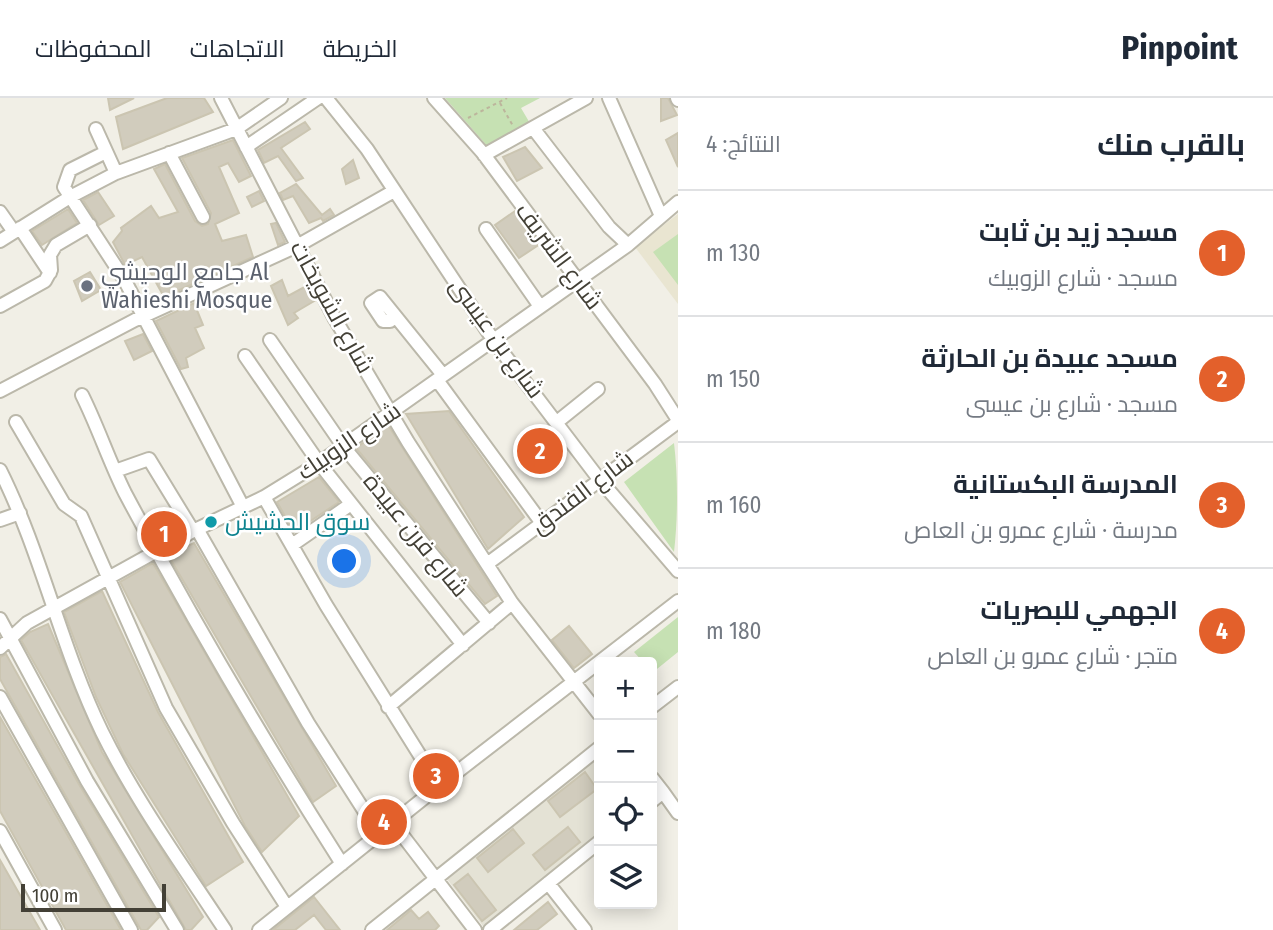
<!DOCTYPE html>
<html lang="ar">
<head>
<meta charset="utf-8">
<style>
  body { margin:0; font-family:"Fira Sans Condensed",Cairo,sans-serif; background:#f2f2f3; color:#1f2937; direction:rtl }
  .controls { position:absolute; right:21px; bottom:21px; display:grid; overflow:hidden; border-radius:7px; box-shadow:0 4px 18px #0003 }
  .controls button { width:63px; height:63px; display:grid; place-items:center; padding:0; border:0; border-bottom:2px solid #e0e1e3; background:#fff; color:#1f2937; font:35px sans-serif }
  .scale { position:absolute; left:21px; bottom:18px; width:145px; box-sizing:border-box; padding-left:7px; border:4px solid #434036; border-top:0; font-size:19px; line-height:24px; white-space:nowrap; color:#434036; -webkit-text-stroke:5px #fff; paint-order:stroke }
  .you { position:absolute; left:345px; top:464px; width:24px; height:24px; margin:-18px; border:5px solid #fff; border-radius:50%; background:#1a73e8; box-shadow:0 0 0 10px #1a73e833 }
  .badge { display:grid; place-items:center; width:46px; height:46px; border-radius:50%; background:#e3602b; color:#fff; font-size:23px; font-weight:700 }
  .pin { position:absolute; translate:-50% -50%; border:4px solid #fff; box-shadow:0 2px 7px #0006 }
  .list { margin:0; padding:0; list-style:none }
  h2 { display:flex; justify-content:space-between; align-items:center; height:91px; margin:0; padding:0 28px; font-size:30px }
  h2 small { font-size:23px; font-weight:400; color:#747a83 }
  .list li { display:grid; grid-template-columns:46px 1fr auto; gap:21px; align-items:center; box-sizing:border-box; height:126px; padding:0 28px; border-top:2px solid #e0e1e3 }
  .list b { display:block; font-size:26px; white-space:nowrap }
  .list p { margin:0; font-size:23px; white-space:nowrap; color:#747a83 }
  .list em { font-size:23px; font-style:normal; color:#747a83 }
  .icon { flex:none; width:38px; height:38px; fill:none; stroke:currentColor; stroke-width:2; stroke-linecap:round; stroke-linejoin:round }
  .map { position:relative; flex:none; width:678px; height:832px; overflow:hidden; direction:ltr }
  header { display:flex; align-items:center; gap:42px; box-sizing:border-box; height:98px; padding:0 35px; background:#fff; border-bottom:2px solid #e0e1e3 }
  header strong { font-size:33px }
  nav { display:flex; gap:38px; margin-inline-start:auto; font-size:24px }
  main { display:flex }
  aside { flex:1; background:#fff }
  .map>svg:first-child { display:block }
  .residential { fill:#e4e2d5 }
  .education { fill:#e9e5d1 }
  .green { fill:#c6e1b3 }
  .building { fill:#d1ccbd; stroke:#cbc5b1; stroke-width:2 }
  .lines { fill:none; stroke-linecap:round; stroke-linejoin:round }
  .minor-casing { stroke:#bbb8aa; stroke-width:16 }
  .path { stroke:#bcb59c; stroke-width:2; stroke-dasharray:3.5 3.5; stroke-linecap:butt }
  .minor { stroke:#fff; stroke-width:12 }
  .worship-dot { fill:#6b7280; stroke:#fff; stroke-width:2.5 }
  .culture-dot { fill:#0f9aa8; stroke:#fff; stroke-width:2.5 }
  .labels { text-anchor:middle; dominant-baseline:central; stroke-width:5; stroke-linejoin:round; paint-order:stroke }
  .street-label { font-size:24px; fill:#434036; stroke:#fff }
  .worship-label { font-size:24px; fill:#5b616d; stroke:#fff; text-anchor:start }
  .culture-label { font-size:24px; fill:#0d838f; stroke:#fff; text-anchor:start }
</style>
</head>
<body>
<header>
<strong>Pinpoint</strong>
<nav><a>الخريطة</a><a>الاتجاهات</a><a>المحفوظات</a></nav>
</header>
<main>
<aside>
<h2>بالقرب منك<small>النتائج: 4</small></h2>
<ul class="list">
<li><span class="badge">1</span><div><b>مسجد زيد بن ثابت</b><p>مسجد · شارع الزوبيك</p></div><em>130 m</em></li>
<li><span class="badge">2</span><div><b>مسجد عبيدة بن الحارثة</b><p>مسجد · شارع بن عيسى</p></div><em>150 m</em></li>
<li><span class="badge">3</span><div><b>المدرسة البكستانية</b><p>مدرسة · شارع عمرو بن العاص</p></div><em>160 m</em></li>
<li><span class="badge">4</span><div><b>الجهمي للبصريات</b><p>متجر · شارع عمرو بن العاص</p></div><em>180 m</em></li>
</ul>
</aside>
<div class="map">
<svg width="678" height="832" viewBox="0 0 678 832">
  <rect width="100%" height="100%" fill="#f1efe6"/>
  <path class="residential" d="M599,653V745L486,832L441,773Z"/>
  <path class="education" d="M678,116V206L635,149Z"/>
  <path class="green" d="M445,0H540L521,10L531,27L488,49Z
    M678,136V187L653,154Z
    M674,345C678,379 678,420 674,454L624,384Z
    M678,519V554L652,575V564H643L634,554Z"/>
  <path class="building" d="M108,0H134L110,12Z
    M167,0H204L213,14L123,51L116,19Z
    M661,0H668L677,17L661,23Z
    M305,24L310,31L281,50L303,80L296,83L278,58L264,65L258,52Z
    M678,35V69L666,42Z
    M233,42L251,78L239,84L228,65L219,69L239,115L215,126L222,143L246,137L253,159L164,199L142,159L125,167L113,144L122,133L121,130L151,108L159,120L178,114L154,71L165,66L195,123L202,128L208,126L211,115L182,60Z
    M525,49L542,70L517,83L503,59Z
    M353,62L359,80L346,86L342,71Z
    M296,86L322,117L330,111L334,117L323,123L321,120L309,125L293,98L283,102L280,95Z
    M259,93L264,103L252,109L247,99Z
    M98,94L114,118L99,127L83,102Z
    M68,111L77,125L42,147L32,133Z
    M515,113L540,146L519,160L495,127Z
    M276,125L285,144L278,147L271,126Z
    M90,174L101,192L82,203L74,183Z
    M282,182L288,198L308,187L316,202L294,215L298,220L288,227L271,188Z
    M194,205L203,227L195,230L204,250L186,260L188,269L181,271L156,223Z
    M143,236L152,253L134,262L125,243Z
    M449,313L524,419L488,451L406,316Z
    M388,327L497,498L485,506L356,350Z
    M535,334L559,349L548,372L522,357Z
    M319,379L339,404L294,434L277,404Z
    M194,445L336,688L313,704L168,457Z
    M153,465L299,718L262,754L245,728L120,484Z
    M102,493L158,614L243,764L206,788L123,656L96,599L71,533L64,514Z
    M48,526L102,654L203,819L191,832H186L21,542L30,534Z
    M569,528L592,556L574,570L552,542Z
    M6,556L80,688L159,819L147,832H141L0,581V559Z
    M0,619L64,731L121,832H66L0,713Z
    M585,674L597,691L560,719L548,703Z
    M568,729L580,744L545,772L533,757Z
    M513,731L524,745L488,774L477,760Z
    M0,762L40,832H0Z
    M468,776L496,812L482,823L454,787Z
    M314,799L340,832H326L314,817L295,832H273Z
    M548,804L557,816L537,832H514Z
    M411,812L419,821L428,814L439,828L435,832H387Z"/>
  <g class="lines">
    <defs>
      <path id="minor" d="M221,0L335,221L408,344L512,505L599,616
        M326,0L367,51L494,243L599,381L678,473
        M434,0L482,54L655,286L678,322
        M609,0L661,118
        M677,0L678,2
        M533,30L609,129L628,147
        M96,31L116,75
        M246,49L318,0
        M106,54L70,72L64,89L124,181L243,409
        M169,55L203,119
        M484,57L586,0
        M0,114L14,134
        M20,130L50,175
        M486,131L539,207
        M0,143L70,99L116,75L236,31L281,0
        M0,208L45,183L51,172L50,157L56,147L90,127
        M394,219L390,223H383L371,205L380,199L443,277
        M270,242L343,348L489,525
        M245,258L319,365L463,547
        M437,282L541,424
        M0,293L135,222L297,148L394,93
        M82,297C98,329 109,363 125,395C192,521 265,645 342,766
        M16,324L64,406L81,418L166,610L233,725L287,809
        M557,324L598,291
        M0,372C42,456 61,550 102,634C136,703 183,768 225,832
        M115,373L149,361L193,433
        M264,399L326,507L439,688
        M0,422L20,415
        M197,431L308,625L379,736
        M292,447L351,406
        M487,466L678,324
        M0,521L87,683L177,832
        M0,550L27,525L193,433L264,399L319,365L628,147L678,104
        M0,599L131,832
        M388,609L512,505
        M652,609L678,589
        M652,680L663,694
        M652,703L663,694L678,715
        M393,725L475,832
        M0,733L55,832
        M548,785L585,832
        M259,832L439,688L678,503
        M372,832L599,650
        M490,832L599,744"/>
    </defs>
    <use href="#minor" class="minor-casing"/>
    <path class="path" d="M500,5L513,28
      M468,20L507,0"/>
    <use href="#minor" class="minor"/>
  </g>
  <circle class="worship-dot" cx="87" cy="188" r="7"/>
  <circle class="culture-dot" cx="211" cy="424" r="7"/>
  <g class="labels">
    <g class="street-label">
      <text transform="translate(559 158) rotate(53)">شارع الشريف</text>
      <text transform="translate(332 209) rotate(61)">شارع الشويخات</text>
      <text transform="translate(497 240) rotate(54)">شارع بن عيسى</text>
      <text transform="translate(349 343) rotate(-34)">شارع الزوبيك</text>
      <text transform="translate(582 394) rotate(-37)">شارع الفندق</text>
      <text transform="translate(416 437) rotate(51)">شارع فرن عبيدة</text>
    </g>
    <g class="worship-label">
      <text x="101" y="174">جامع الوحيشي Al<tspan x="101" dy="28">Wahieshi Mosque</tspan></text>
    </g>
    <g class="culture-label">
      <text x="225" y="424">سوق الحشيش</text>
    </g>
  </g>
</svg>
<div class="controls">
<button>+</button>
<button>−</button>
<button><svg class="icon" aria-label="locate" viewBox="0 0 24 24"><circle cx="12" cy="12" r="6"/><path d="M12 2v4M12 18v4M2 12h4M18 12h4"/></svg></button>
<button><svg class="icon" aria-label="layers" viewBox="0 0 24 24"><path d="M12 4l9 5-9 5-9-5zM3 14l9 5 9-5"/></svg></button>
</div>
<div class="scale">100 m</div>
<div class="you"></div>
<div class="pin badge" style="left:164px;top:436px">1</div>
<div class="pin badge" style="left:540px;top:353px">2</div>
<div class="pin badge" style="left:436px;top:678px">3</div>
<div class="pin badge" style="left:384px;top:724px">4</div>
</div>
</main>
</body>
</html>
